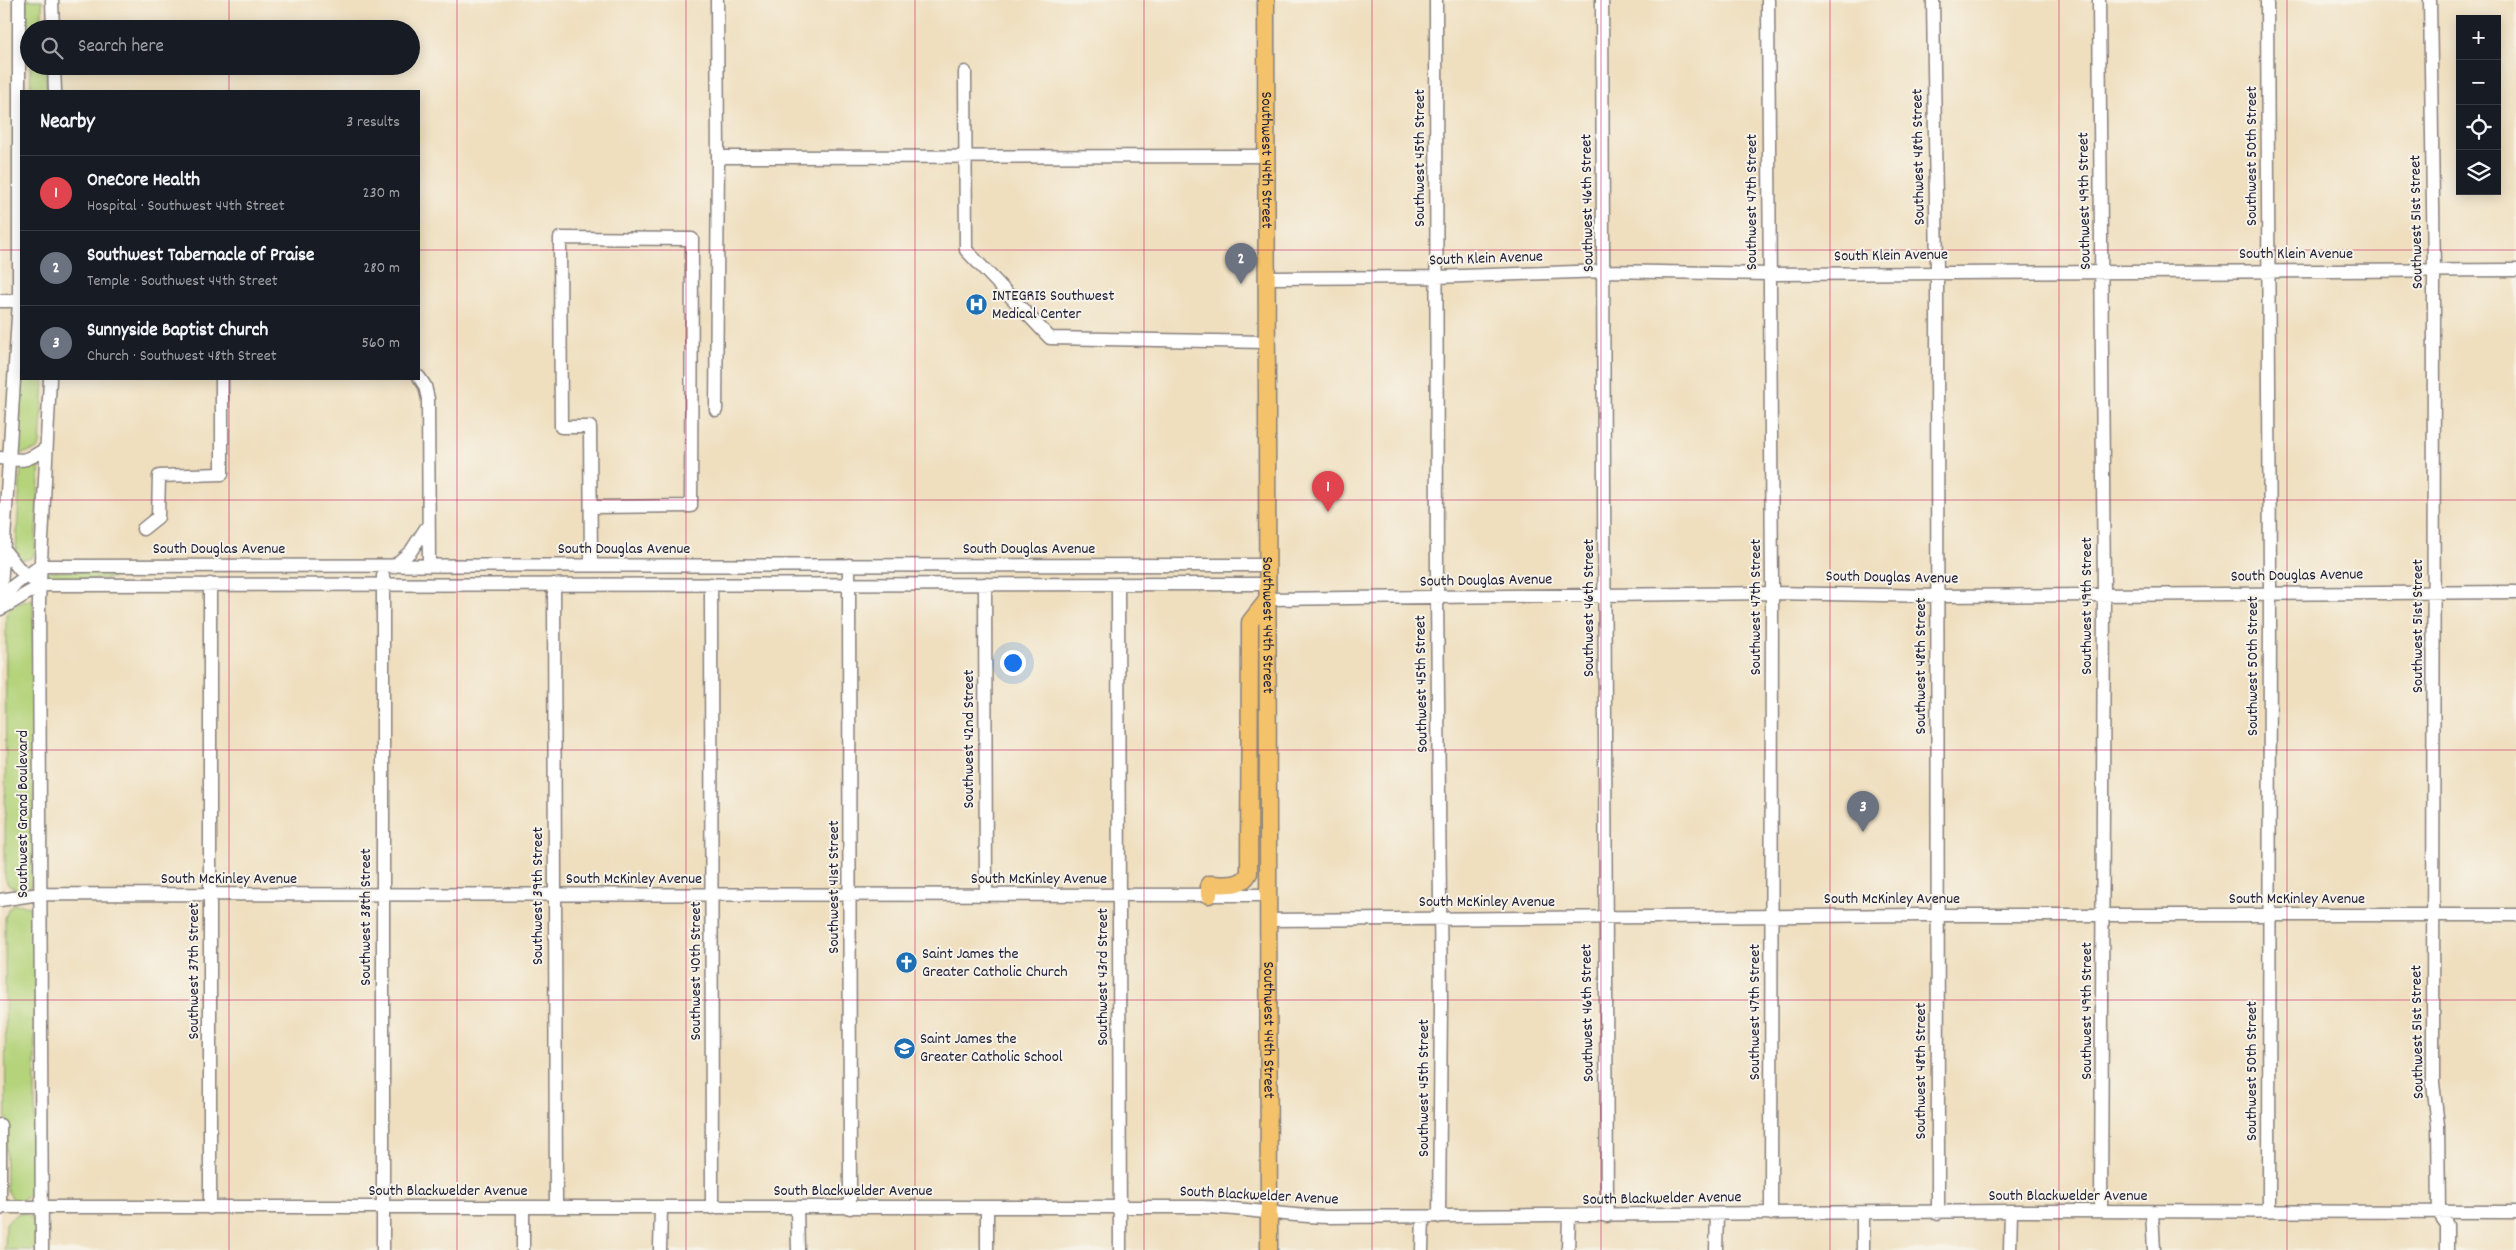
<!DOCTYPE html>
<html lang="en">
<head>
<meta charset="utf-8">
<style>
  body { margin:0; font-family:Dekko,sans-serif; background:#242831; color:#f1f3f6 }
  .controls { position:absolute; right:15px; top:15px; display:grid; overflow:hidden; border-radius:0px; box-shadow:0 2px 12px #0003 }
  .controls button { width:45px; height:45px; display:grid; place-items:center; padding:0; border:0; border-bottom:1px solid #363941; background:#171b24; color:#f1f3f6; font:25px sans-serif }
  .you { position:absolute; left:1012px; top:662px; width:18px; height:18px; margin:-12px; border:4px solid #fff; border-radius:50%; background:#1a73e8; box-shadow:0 0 0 8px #1a73e833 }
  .badge { display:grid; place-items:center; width:32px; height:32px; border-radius:50%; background:#1f6fb2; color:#fff; font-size:16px; font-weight:700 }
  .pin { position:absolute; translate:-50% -41px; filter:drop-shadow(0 1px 2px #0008) }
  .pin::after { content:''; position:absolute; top:26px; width:18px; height:15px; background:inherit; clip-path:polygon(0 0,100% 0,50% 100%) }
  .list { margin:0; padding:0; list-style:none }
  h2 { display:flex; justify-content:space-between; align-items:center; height:65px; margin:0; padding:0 20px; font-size:21px }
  h2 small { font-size:16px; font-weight:400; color:#9ea1a6 }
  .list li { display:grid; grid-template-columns:32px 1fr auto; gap:15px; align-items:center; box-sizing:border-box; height:75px; padding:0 20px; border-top:1px solid #363941 }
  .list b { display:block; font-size:19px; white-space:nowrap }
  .list p { margin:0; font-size:16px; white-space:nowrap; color:#9ea1a6 }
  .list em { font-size:16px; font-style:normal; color:#9ea1a6 }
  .icon { flex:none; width:28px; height:28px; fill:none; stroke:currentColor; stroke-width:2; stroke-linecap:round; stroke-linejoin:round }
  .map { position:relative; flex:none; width:2516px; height:1250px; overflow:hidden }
  .search { position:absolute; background:#171b24; box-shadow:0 2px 12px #0003; left:20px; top:20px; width:400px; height:55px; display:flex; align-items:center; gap:12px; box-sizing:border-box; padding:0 18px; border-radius:28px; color:#9ea1a6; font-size:19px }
  .panel { position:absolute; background:#171b24; box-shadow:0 2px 12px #0003; left:20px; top:90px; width:400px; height:290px; border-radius:0px }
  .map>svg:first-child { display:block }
  .green { fill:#b4d37a; stroke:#6b7a5a }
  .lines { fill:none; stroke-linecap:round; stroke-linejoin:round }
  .minor-casing { stroke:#88807d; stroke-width:15 }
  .major-casing { stroke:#88807d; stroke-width:19 }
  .minor { stroke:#fff; stroke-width:12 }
  .major { stroke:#f3c26a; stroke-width:16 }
  .grid { fill:none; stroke:#c2185b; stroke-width:1; stroke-opacity:0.55 }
  .labels { text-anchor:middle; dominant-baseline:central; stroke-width:4; stroke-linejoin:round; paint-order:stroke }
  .street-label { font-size:16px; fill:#22223b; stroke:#f7f3e8 }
  .poi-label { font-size:16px; fill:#22223b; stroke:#f7f3e8; text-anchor:start }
</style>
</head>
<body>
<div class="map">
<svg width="2516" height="1250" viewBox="0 0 2516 1250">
  <rect width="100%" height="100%" fill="#f7f3e8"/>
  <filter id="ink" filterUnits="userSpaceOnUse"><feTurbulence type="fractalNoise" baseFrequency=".02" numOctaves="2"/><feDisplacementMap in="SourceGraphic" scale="10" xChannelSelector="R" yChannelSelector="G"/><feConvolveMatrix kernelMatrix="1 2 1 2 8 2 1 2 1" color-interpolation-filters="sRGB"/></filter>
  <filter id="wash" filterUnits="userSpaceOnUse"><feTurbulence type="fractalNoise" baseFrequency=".0096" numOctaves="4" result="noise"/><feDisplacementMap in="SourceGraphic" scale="20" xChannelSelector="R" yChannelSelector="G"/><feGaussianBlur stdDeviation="1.12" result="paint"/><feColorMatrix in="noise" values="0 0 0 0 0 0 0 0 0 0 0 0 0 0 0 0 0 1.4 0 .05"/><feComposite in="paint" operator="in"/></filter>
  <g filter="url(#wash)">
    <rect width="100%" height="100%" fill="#efdfbf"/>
    <path class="green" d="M26,0H42V29H29V45L25,25Z
      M30,66H45L47,91H31Z
      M21,376V379H44L40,444L36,450L20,454L17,447Z
      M40,457L35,551L32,558L23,560L17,556L16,551L21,463Z
      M50,571L133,572V573L104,579H50L47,574Z
      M31,599L33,600L35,875L30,888L20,891L8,885L5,877L6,615L10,607Z
      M14,904C26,905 32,906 35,918V1187L33,1193L22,1200L13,1199L6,1189L5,918L9,908Z
      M23,1213C39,1218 37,1235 37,1250H5L6,1223L17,1214Z"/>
  </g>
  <g filter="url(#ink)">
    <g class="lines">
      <defs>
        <path id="minor" d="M52,0L53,29
          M717,0L718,157L1266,156
          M1436,0L1437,598L1441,1004L1439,1217
          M1602,0C1607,405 1602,811 1607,1216
          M1768,0L1772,585L1771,1214
          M1933,0L1937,271L1938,1213
          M2099,0L2104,594L2101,1211
          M2267,0L2270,583L2269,1211
          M2430,0L2434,271L2433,1083L2438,1125L2439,1213L2447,1225V1250
          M54,66L55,91
          M965,72L966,250L1050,338L1266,342
          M1266,278L1436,277L1605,271L1769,274L2516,270
          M0,301H21
          M419,377L425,386L428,399L429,566
          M716,410L718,157
          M0,458C23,461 27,462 46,448
          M143,529L158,517L159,476L222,474V379
          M4,550L20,570L31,579
          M591,565L590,427H561L560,238L692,239L691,506L591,507
          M849,565L850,1208
          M393,567L411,551L426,528
          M383,576V1250
          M210,584V1208
          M554,584L556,1207
          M711,584L712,1208
          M985,584L986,895
          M1118,584L1120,1250
          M1268,599L1772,593L1938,596L2516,592
          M0,604L19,301V0
          M0,609L13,586L40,566L1267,565
          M0,609C14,603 34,586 48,585L1267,584
          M0,900L39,894L1268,895
          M1268,920L1925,915H2516
          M0,1125V1209
          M0,1207H1203C1245,1208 1285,1216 1327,1217L2011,1211L2516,1212
          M523,1207V1250
          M797,1208L798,1250
          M2152,1212L2154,1250
          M42,1250L39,601L50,379
          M660,1250L661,1208
          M987,1250V1208
          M1422,1250L1423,1217
          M1568,1250L1569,1216
          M1716,1250L1717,1215
          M1863,1250V1214
          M2010,1250L2011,1211"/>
        <g id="major">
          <path id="s1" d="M1266,0L1269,1250"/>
          <path d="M1209,895V884C1223,884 1242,888 1249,873L1250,622L1268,599"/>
        </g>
      </defs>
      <use href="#minor" class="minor-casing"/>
      <use href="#major" class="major-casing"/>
      <use href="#minor" class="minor"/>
      <use href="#major" class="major"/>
    </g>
  </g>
  <path class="grid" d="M229,0V29M457,0V1250M686,0V1250M915,0V1250M1144,0V1250M1372,0V1250M1601,0V1250M1830,0V1250M2059,0V1250M2287,0V1250M229,66V91M0,250H21M419,250H2516M229,379V1250M0,500H2516M0,750H2516M0,1000H2516"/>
  <defs>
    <symbol id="hospital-disc" viewBox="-11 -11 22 22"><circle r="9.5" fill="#1f6fb2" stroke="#f7f3e8"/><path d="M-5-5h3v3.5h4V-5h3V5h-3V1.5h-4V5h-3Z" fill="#fff"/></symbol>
    <symbol id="church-disc" viewBox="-11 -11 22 22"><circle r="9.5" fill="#1f6fb2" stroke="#f7f3e8"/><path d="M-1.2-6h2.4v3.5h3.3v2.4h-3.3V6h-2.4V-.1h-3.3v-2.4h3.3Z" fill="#fff"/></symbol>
    <symbol id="school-disc" viewBox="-11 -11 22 22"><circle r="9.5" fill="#1f6fb2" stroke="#f7f3e8"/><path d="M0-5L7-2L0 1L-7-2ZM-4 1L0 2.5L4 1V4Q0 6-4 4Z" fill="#fff"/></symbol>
  </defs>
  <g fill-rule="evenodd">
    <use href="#hospital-disc" x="964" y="292" width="25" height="25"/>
    <use href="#church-disc" x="894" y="950" width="25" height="25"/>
    <use href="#school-disc" x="892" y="1036" width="25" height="25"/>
  </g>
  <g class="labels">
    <g class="street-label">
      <text transform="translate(2252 156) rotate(-90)">Southwest 50th Street</text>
      <text transform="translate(1919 157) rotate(-91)">Southwest 48th Street</text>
      <text transform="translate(1420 158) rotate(-90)">Southwest 45th Street</text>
      <text stroke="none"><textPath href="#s1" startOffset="160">Southwest 44th Street</textPath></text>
      <text transform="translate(2085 201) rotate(-91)">Southwest 49th Street</text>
      <text transform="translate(1752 202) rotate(-90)">Southwest 47th Street</text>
      <text transform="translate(1588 203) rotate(-91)">Southwest 46th Street</text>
      <text transform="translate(2417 222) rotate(-91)">Southwest 51st Street</text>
      <text x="2296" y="254">South Klein Avenue</text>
      <text transform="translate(1891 256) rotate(-1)">South Klein Avenue</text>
      <text transform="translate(1486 259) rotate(-2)">South Klein Avenue</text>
      <text x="219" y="549">South Douglas Avenue</text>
      <text x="624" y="549">South Douglas Avenue</text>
      <text x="1029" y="549">South Douglas Avenue</text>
      <text transform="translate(2297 576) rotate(-1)">South Douglas Avenue</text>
      <text transform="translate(1892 578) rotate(1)">South Douglas Avenue</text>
      <text transform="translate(1486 581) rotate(-1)">South Douglas Avenue</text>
      <text transform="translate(2087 606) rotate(-90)">Southwest 49th Street</text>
      <text transform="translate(1756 607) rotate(-90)">Southwest 47th Street</text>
      <text transform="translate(1589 608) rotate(-90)">Southwest 46th Street</text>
      <text stroke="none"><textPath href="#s1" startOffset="625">Southwest 44th Street</textPath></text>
      <text transform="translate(2418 626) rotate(-90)">Southwest 51st Street</text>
      <text transform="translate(1921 666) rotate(-90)">Southwest 48th Street</text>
      <text transform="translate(2253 666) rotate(-90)">Southwest 50th Street</text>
      <text transform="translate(1422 684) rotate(-91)">Southwest 45th Street</text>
      <text transform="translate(969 739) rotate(-90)">Southwest 42nd Street</text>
      <text transform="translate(23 814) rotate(-90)">Southwest Grand Boulevard</text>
      <text x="229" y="879">South McKinley Avenue</text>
      <text x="634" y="879">South McKinley Avenue</text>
      <text x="1039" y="879">South McKinley Avenue</text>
      <text transform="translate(834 887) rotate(-90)">Southwest 41st Street</text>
      <text transform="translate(538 896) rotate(-90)">Southwest 39th Street</text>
      <text x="1892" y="899">South McKinley Avenue</text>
      <text x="2297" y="899">South McKinley Avenue</text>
      <text x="1487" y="902">South McKinley Avenue</text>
      <text transform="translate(366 917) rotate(-90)">Southwest 38th Street</text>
      <text transform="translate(194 971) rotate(-90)">Southwest 37th Street</text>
      <text transform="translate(696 971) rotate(-90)">Southwest 40th Street</text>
      <text transform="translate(1103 977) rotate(-90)">Southwest 43rd Street</text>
      <text transform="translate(2087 1011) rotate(-90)">Southwest 49th Street</text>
      <text transform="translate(1755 1012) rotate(-90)">Southwest 47th Street</text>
      <text transform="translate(1588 1013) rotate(-91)">Southwest 46th Street</text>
      <text stroke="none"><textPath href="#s1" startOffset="1030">Southwest 44th Street</textPath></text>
      <text transform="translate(2418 1032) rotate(-91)">Southwest 51st Street</text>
      <text transform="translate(1921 1071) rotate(-90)">Southwest 48th Street</text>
      <text transform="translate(2252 1071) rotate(-90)">Southwest 50th Street</text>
      <text transform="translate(1424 1088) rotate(-90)">Southwest 45th Street</text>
      <text x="448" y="1191">South Blackwelder Avenue</text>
      <text x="853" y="1191">South Blackwelder Avenue</text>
      <text transform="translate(1259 1196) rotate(3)">South Blackwelder Avenue</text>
      <text x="2068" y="1196">South Blackwelder Avenue</text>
      <text transform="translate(1662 1199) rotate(-1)">South Blackwelder Avenue</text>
    </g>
    <g class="poi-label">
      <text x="992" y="296">INTEGRIS Southwest<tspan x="992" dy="18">Medical Center</tspan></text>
      <text x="922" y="954">Saint James the<tspan x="922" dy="18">Greater Catholic Church</tspan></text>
      <text x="920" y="1039">Saint James the<tspan x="920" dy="18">Greater Catholic School</tspan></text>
    </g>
  </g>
</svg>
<div class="controls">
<button>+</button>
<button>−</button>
<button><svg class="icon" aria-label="locate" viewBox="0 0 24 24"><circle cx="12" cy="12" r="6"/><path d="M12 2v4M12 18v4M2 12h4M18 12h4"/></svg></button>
<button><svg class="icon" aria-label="layers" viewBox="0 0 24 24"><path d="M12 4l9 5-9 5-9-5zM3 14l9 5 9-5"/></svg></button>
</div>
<div class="you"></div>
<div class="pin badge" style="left:1328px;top:512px;background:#e0444e">1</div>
<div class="pin badge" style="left:1241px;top:284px;background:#6b7280">2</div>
<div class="pin badge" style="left:1863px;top:832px;background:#6b7280">3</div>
<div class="search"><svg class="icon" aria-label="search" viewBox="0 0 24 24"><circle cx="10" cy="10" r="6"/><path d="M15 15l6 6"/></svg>Search here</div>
<section class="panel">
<h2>Nearby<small>3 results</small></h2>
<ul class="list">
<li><span class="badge" style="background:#e0444e">1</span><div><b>OneCore Health</b><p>Hospital · Southwest 44th Street</p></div><em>230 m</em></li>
<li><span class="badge" style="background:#6b7280">2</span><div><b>Southwest Tabernacle of Praise</b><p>Temple · Southwest 44th Street</p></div><em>280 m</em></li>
<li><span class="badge" style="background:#6b7280">3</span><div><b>Sunnyside Baptist Church</b><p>Church · Southwest 48th Street</p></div><em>560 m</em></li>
</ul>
</section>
</div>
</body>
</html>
